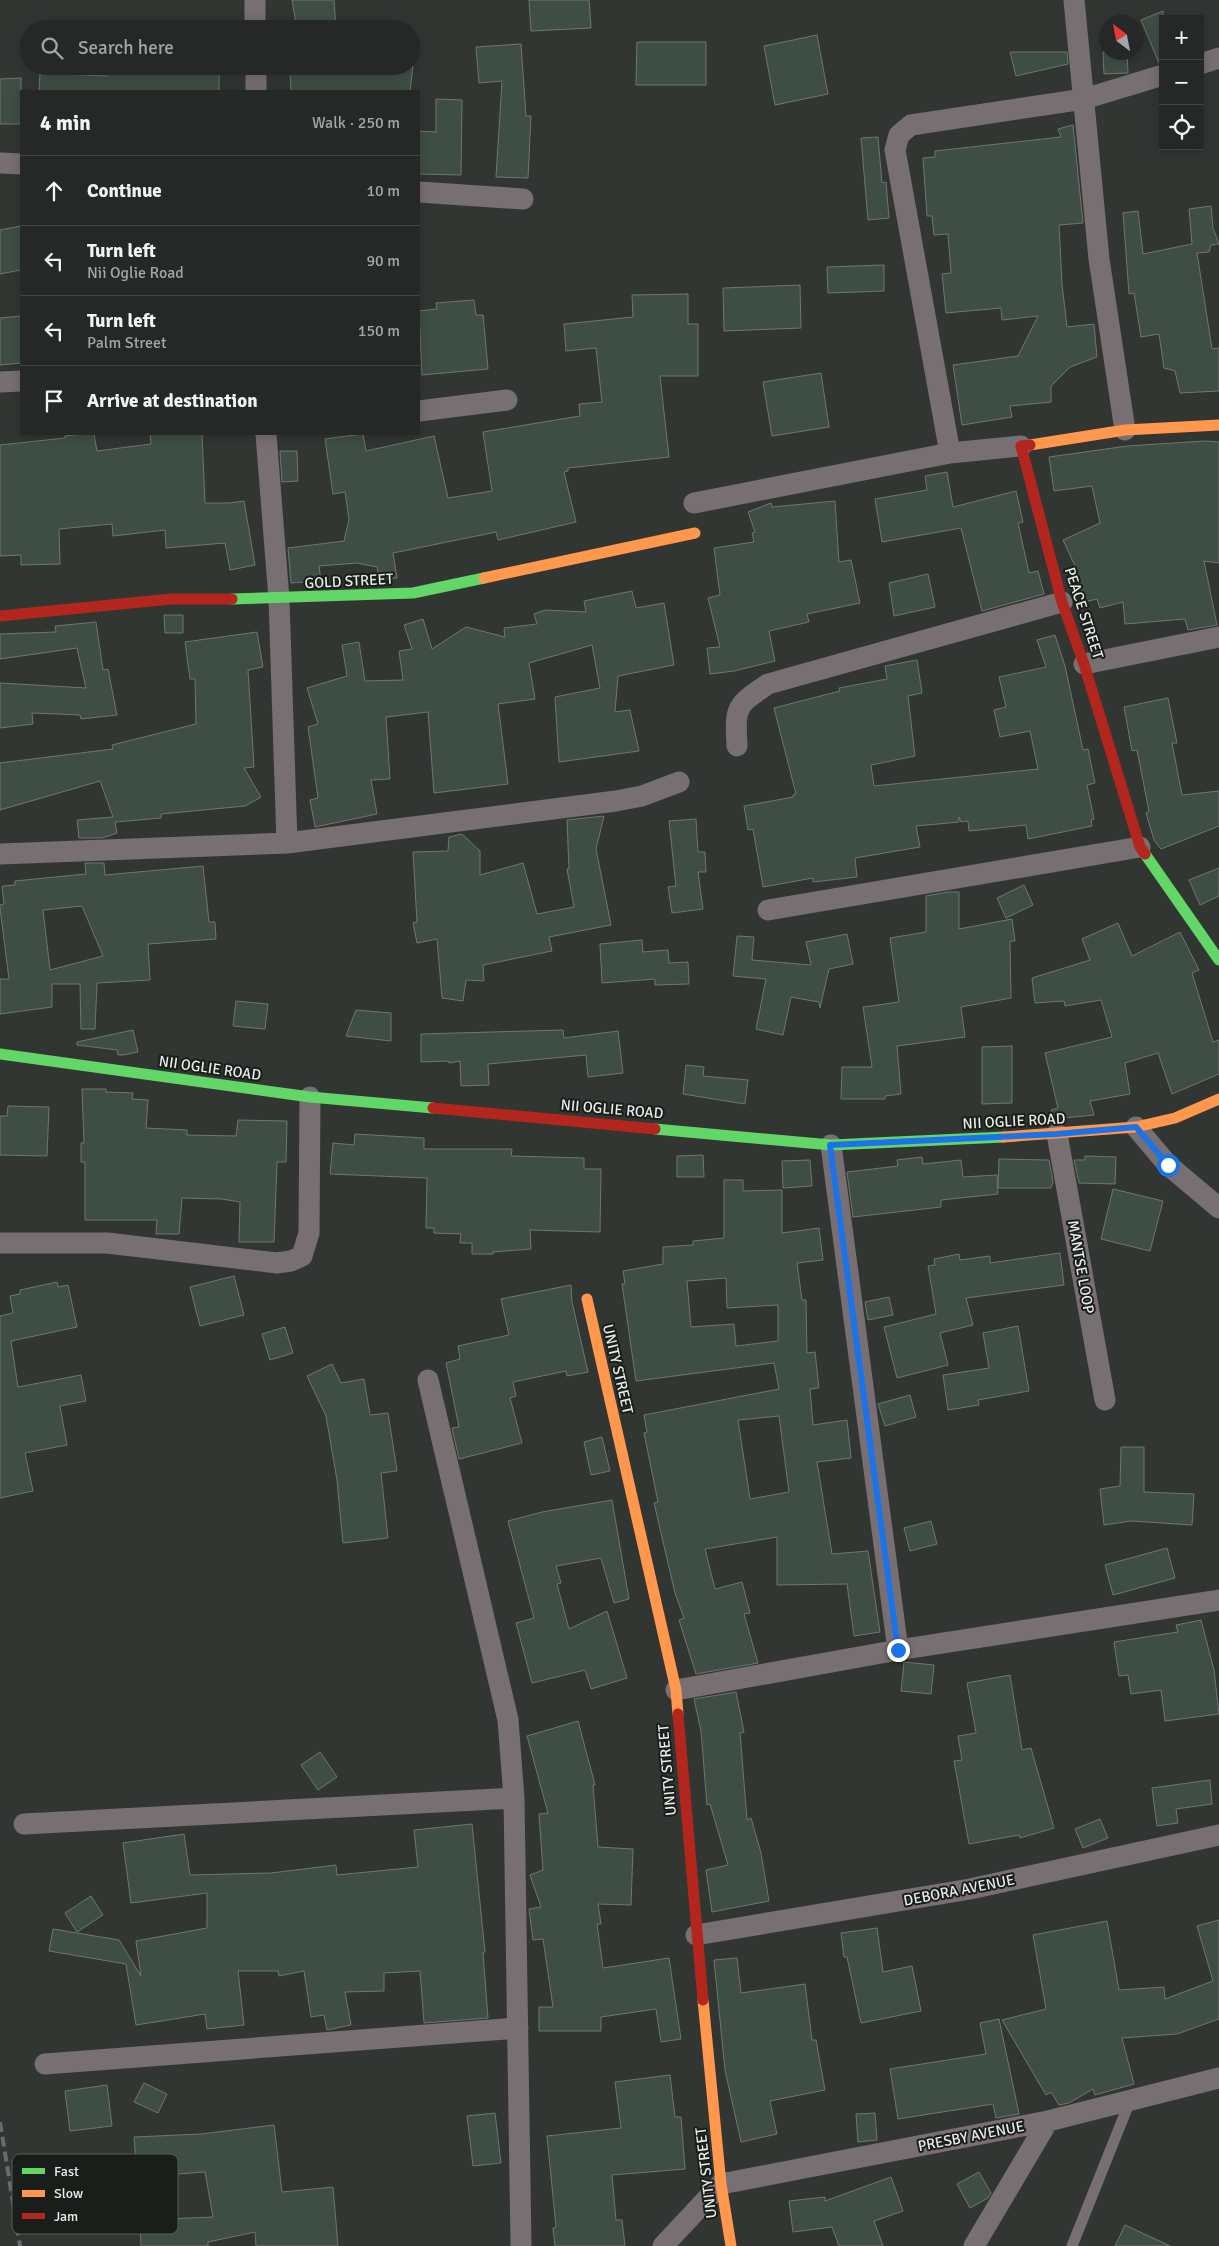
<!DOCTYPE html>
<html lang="en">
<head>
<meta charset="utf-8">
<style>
  body { margin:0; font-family:Signika,sans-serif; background:#2d302e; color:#f1f3f6 }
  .controls { position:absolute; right:15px; top:15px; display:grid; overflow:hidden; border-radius:0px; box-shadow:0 2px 12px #0003 }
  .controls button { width:45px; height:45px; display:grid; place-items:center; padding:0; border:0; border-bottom:1px solid #424443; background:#252826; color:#f1f3f6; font:25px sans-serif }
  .compass { position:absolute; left:1099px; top:15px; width:45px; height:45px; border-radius:50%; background:#252826; box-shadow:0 2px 12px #0003; rotate:328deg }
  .stop { position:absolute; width:15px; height:15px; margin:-11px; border:4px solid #1a73e8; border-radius:50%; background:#fff }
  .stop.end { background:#1a73e8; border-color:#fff; box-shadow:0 1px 5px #0008 }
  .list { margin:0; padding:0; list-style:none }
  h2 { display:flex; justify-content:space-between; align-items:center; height:65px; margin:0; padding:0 20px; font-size:21px }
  h2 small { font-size:16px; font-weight:400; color:#a3a6a7 }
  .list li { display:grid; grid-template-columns:32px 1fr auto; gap:15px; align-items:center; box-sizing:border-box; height:70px; padding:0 20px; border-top:1px solid #424443 }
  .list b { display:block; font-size:19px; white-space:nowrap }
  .list p { margin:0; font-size:16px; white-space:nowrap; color:#a3a6a7 }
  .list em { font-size:16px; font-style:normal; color:#a3a6a7 }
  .icon { flex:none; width:28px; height:28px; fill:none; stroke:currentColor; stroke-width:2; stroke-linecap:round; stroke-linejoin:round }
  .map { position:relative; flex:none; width:1219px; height:2246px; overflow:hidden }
  .search { position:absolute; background:#252826; box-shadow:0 2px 12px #0003; left:20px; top:20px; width:400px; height:55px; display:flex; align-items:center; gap:12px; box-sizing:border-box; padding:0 18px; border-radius:28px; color:#a3a6a7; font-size:19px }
  .panel { position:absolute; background:#252826; box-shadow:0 2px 12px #0003; left:20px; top:90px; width:400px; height:345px; border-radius:0px }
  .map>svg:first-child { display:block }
  .building { fill:#3f4e45; stroke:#717572; fill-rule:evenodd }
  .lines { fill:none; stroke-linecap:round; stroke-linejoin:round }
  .lane { stroke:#786f73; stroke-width:11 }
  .street { stroke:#786f73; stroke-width:21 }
  .fast { stroke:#63d668; stroke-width:11 }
  .slow { stroke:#ff974d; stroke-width:11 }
  .jam { stroke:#b3261e; stroke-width:11 }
  .rail { stroke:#6c6a6a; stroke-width:4; stroke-dasharray:10 5; stroke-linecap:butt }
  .route { stroke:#1a73e8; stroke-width:6 }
  .labels { text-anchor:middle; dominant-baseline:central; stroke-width:4; stroke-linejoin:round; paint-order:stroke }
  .street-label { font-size:15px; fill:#e6ece8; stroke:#1a1e1b }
  .key { fill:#1a1e1b; stroke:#575c58; stroke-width:1 }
  .key-label { font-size:14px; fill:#e6ece8 }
</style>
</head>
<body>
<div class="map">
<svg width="1219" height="2246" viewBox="0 0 1219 2246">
  <rect width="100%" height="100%" fill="#313633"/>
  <path class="building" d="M292,0H334L336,29H297Z
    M529,0H589L591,28L531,31Z
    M1163,11V63H1159L1141,20Z
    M817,35L828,94L775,105L764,46Z
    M637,42H706V85H636Z
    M521,44L526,116H531L528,178L496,177L502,81L479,83L476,47Z
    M1010,52H1067L1068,64L1016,76Z
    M1103,52H1127L1128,73L1104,74Z
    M107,66H219V91H39L40,73L107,76Z
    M336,66H413L410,91H291L290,72L336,70Z
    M21,78V124H0V79Z
    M436,99L462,100L461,175L419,174V131L436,132Z
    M1073,125L1083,223L1059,225L1062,284L1067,327L1094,324L1097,357L1070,367L1051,386V402L1010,406L1012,417L962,425L953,365L1018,356L1038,316L1002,320L1001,308L946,313L942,274L951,273L948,234L934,235L932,216H927L923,158L935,157V151L1061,137L1058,129Z
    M878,137L882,183L886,182L889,218L868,220L861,138Z
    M1211,206L1213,228L1219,244L1211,245L1209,252L1197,253L1212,349L1219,348V391L1180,393L1175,371L1164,368L1159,334L1141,337L1134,293L1129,294L1123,213L1138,211L1143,254L1192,244L1189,209Z
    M21,226V270L0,274V230Z
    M884,265V291L828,293L827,267Z
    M800,285L801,328L724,331L723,288Z
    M688,294V324H698V376H660L669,457L568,468V471L564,472L576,522L498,540L496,532L393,553L397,578L379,579L377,567L357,563L319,566L321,581L291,583L288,548L344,541L349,519L345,492L333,494L325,439L363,434L366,451L434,436L448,498L492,491L483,432L580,416L579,404L602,402L596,348L566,351L564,324L633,317L632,295Z
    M474,300L476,315H483L488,369L422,375L419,311L437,309L436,303Z
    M21,316V363L0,365V318Z
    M821,373L829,427L772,436L763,382Z
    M81,434H94L97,451L151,444L150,434H202L205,503H229L244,501L255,565L230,570L225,543L166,548L165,530L113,536L112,524L59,529L60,564L21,565V555L0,556V445L65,438V436Z
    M1205,441L1219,442V563L1204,561L1217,625L1188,630L1185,619L1125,624L1123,602L1100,608L1097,599L1084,602L1076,568L1063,540L1100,523L1092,486L1054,491L1049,457L1127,446Z
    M280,451H297L298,481L282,482Z
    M947,472L953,507L1016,491L1023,522L1018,523L1029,573L1038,571L1044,594L982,611L961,528L882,542L875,499L927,490L925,476Z
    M835,501L839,562L851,560L860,603L807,614L809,622L769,631L775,661L734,671L710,674L707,648L720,647L708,598L720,595L714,548L754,542L752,533L755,532L748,512L771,503L772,507Z
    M928,574L935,607L894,616L889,583Z
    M632,591L636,608L664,603L674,665L618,676L615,712L630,710L639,751L559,762L555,697L600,688L592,645L529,663L535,699L498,704L508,784L434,793L428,712L386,717L390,779L371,780L377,814L315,827L310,800L318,798L308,727L318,724L307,688L347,676L342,645L359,642L365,681L403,680L399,651L412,649L404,625L423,619L432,649L466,627L505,637L504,628L537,624L534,614L545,610L586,612L584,601Z
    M164,615H183V633H165Z
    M96,622L103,670L108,669L117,715L81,719L80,715L32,713L33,724L0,728V683L86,688L77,648L0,659V634L56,632L55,626Z
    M257,632L263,667L248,670L254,767L244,768L261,797L245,806L161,814V818L115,822L117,833L102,838H79L77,820L113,817L100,781L0,810V763L113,749L112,745L196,724L195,679H190L185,642Z
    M1055,635L1065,666L1083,750L1088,749L1095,783L1087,785L1094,819L1091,820L1092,826L1028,839L1026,825L969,831L968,821L961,822L959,817V822L916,826L920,847L855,858L857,877L813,882V878L763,887L753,829L748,830L744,806L793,797V795L796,794L774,708L840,691L839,688L887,679L885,666L917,660L922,693L908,696L915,756L871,765L874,786L1038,769L1030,731L1000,737L994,710L1006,707L999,677L1046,667L1037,640Z
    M1168,698L1177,743H1172L1182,795L1219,791V826L1161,849L1154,840L1146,813L1149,811L1137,750L1132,751L1124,707Z
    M604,816L596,849L611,925L549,937L552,951L483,965L484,981L466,980L463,1001L442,998L437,939L417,943L413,923L417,922L413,852L448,851L449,837L462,834L480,851V875L523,863L537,914L574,907L567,869H569L567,820Z
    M696,819L698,852H705L706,872H698L703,909L672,913L668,887L676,886L669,821Z
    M85,863H104L105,875L203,866L209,922H215L216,939L148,944L150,980L97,983L95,1029H81L80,984H52V1007L0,1014V979H9L0,908V905L4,904L2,886L15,885V881L86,874ZM82,906L103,956L50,970L43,910Z
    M1219,868V896L1200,905L1189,880Z
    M1024,885L1033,905L1006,918L997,898Z
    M948,892H959V929L1012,919L1015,941H1010L1011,998L961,1007L965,1037L897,1046L901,1094L885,1096V1099H841L842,1067H872L863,1007L899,1002L890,938L926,932V896Z
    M1118,923L1132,956L1180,932L1199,970L1192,973L1213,1042L1219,1040V1074L1172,1094L1158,1053L1125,1063L1130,1094L1090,1101L1094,1115L1054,1119L1051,1110L1058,1108L1045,1053L1112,1037L1101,1000L1065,1006L1064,1001L1035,1003L1032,978L1090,960L1082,939Z
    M847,934L853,964L829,969L820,1008L819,1002L791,997L783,1035L756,1029L766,979L733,976L737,936L754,937L752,960L811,965L806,942Z
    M642,940L643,952L668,950L669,963L688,962L689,984L655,985V979L602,983L600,944Z
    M236,1001L268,1004L265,1029L233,1026Z
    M356,1010L391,1013V1041L346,1036Z
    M133,1030L138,1052L123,1055H118L117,1050L77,1045V1042Z
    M563,1030L564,1038L618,1031L623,1073L588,1077L586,1055L488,1064L489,1085L461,1086L460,1061L449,1063V1061L421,1062V1034Z
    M1012,1046V1103L982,1104V1047Z
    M686,1065L704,1067L703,1076L748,1080L745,1104L683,1094Z
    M82,1089H106V1092L133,1093L132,1099L148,1100L146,1128L187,1130V1135L236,1136L238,1120L287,1121L286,1162H277L274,1242H239L240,1202L222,1199L182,1198L179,1234H156L157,1220H85V1162H81V1143H84Z
    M8,1106L49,1107L47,1156L0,1155V1116H7Z
    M355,1134L424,1138V1149H512L511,1156L584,1158V1169H601L600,1232L530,1230L531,1249L493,1252V1254H472V1243H460L461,1234L434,1233V1228H426L427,1178L330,1174L333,1143L354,1145Z
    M703,1155L704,1177H677V1156Z
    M1085,1156L1116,1157L1115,1184L1079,1183L1074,1160H1085Z
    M922,1157L923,1164L961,1160L963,1177L997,1175L998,1194L941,1200V1207L853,1217L847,1172L898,1166L897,1160Z
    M999,1159L1049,1160L1053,1182L1051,1188H998Z
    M810,1160L812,1186L783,1188L782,1161Z
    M724,1180H743V1191L782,1190V1233L819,1228L823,1260L797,1263L802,1300H806L807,1353L815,1352L819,1388L810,1389L813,1425L847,1420L851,1458L817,1462L832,1554L868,1551L880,1632L854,1636L847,1584L777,1585V1537L705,1549L715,1589L742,1582L750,1613L744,1614L758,1663L696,1674L679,1620L684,1618L675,1593L654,1503L658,1502L644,1433L647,1432L644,1415L779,1389L774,1363L636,1381L622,1284H625L623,1271L663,1264V1247L693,1245V1241L724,1238ZM726,1278L727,1308L778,1305V1341L736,1346L734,1324L691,1327L687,1281ZM779,1416L789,1492L750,1499L738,1420Z
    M1113,1189L1163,1201L1150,1251L1101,1239Z
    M1060,1253L1064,1285L966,1298L973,1325L940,1333L948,1365L897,1378L884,1327L936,1314L928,1266L935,1265L934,1259L959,1254L960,1260L990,1256V1263Z
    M234,1276L244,1315L200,1326L190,1287Z
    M57,1282L58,1287L68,1285L77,1327L11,1341L18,1387L81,1375L86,1401L60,1406L67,1445L25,1453L33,1491L0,1498V1316L13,1313L10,1296L20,1294V1290Z
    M571,1285L572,1302L588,1372L567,1376L566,1371L513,1382L516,1396L510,1398L522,1443L459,1459L452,1428L459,1427L446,1363L460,1359L458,1346L509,1335L501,1299Z
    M889,1297L893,1315L868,1320L865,1302Z
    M1018,1326L1029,1391L978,1400L979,1405L948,1410L943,1375L989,1368L983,1333Z
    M285,1327L293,1353L270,1360L262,1334Z
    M332,1364L341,1383L364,1379L370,1415L388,1413L397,1471L381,1473L388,1538L343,1543L337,1480L326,1416L307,1376Z
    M910,1395L916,1417L885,1426L878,1404Z
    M602,1437L610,1471L591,1475L584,1442Z
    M1121,1447H1144V1492L1194,1494L1192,1525L1131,1521L1104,1525L1100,1489L1120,1486Z
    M612,1500L629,1599L614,1603L601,1558L556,1566L561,1583L557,1584L569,1629L607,1611L627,1678L591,1689L585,1670L532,1683L516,1623L534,1618L508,1521L542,1512Z
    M931,1521L937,1544L910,1551L904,1528Z
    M1167,1548L1175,1578L1113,1595L1105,1565Z
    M1201,1620L1214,1670L1219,1714L1165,1721L1161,1690L1131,1694L1128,1675L1119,1676L1114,1642L1178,1632L1176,1625Z
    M904,1662L934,1665L931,1694L901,1691Z
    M1010,1675L1022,1750L1031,1748L1054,1828L1020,1838L1019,1835L969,1844L954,1761L962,1760L958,1736L976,1733L967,1683Z
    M736,1692L744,1732L740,1733L747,1820L751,1818L761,1853L769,1901L712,1912L706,1870L728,1865L710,1804L707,1805L701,1731L694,1699Z
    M578,1721L595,1785H593L598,1847L633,1849L631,1905L598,1904L601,1924H597L603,1968L669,1958L681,2039L661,2042L656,2009L601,2017V2031H539V2007H553L543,1939L533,1940L529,1909L541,1907L530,1875L543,1870L539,1814L548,1813L527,1736Z
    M320,1752L337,1777L318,1790L301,1765Z
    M1210,1780L1212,1804L1176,1809L1178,1823L1157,1826L1152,1788Z
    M1100,1819L1108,1838L1083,1848L1075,1829Z
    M472,1824L485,1952L483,1953L488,2018L424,2023L420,1971L384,1973V1991L345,1992L351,2025L327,2030L324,2015L311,2017L304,1971L279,1976L278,1971H238L244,2025L207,2029L205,2014L136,2025L126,1964L49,1951L53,1929L119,1940L141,1976L136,1941L207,1928V1893L131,1903L123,1843L184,1834L190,1875L271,1873L336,1865L337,1875L418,1867L414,1830Z
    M91,1896L103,1915L77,1932L65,1913Z
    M1219,1920V2019L1177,2034L1122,2038L1134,2084L1095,2095L1093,2089L1069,2103L1059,2105L1051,2092L1046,2095L1002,2020L1046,2009L1033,1935L1107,1921L1119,1990L1164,1987L1165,1999L1213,1981L1197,1926Z
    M877,1928L883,1972L912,1966L921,2011L861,2023L847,1957H844L841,1933Z
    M737,1958L741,1993L805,1984L812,2040H816L825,2090L770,2101L777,2134L741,2142L725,2070L714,1960Z
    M999,2019L1019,2114L996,2118L993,2104L898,2119L890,2069L986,2054L980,2023Z
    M670,2075L675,2117H681L685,2169L612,2175L616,2220H622L625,2246H555L553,2228L556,2227L547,2136L621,2128L615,2082Z
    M144,2083L167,2094L158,2113L134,2102Z
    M107,2085L112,2126L70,2131L65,2091Z
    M495,2113L501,2163L473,2166L467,2116Z
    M875,2113L877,2140L858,2142L856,2114Z
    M274,2125L282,2192L333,2187L338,2246H256L255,2232L208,2242V2246H141L140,2220L213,2217L205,2172L137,2177L134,2137L201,2134Z
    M979,2172L991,2193L988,2198L970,2208L957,2184Z
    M891,2177L903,2211L874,2221L883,2246H839L832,2227L793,2232L789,2201L825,2197V2201Z
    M1125,2225L1170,2246H1115Z"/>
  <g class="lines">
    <path class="lane" d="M1072,2246L1130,2101"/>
    <path class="street" d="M1074,0L1099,259L1125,430
      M255,29V0
      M1200,64L1219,58
      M256,66V91
      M0,163L21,164
      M419,192L523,199
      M0,382L21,381
      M419,411L507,400
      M950,453L895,150L899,135L911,125L1084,99L1163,75
      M694,503L950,453L1021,446
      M1084,664L1219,637
      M737,746C735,707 735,706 768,684L1062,602
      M287,843L616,801L642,796L679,782
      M0,854L287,843L279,599L266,434
      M768,910L1140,847
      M1136,1127L1168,1165L1219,1208
      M1057,1134L1105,1400
      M831,1145L898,1650
      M0,1243H107L277,1263L291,1261L302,1256L309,1233L310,1097
      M428,1380L508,1720L514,1798L521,2246
      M676,1690L898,1650L1219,1600
      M24,1824L514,1798
      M696,1935L970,1889L1219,1835
      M45,2064L518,2028
      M663,2246L721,2184L1048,2121L1219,2078
      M974,2246L1048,2121"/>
    <path class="fast" d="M232,599L413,593L484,578
      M1145,854L1219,960
      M0,1054L310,1097L433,1108
      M655,1129L831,1145L1004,1137"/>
    <path class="slow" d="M1030,445L1125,430L1219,425
      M484,578L695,533
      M1004,1137L1136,1127L1175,1118L1219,1099
      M587,1299L676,1690L678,1714
      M703,2000L721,2184L731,2246"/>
    <path class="jam" d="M1030,445L1021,446L1062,602L1084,664L1140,847L1145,854
      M0,616L171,599H232
      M433,1108L655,1129
      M678,1714L703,2000"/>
    <path class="rail" d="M0,2122L20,2246"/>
  </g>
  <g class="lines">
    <path class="route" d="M898,1650L830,1145L1057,1134L1136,1127L1168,1165"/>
  </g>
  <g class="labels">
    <g class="street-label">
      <text transform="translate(349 581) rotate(-3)">GOLD STREET</text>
      <text transform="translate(1084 613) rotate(72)">PEACE STREET</text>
      <text transform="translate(210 1068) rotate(8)">NII OGLIE ROAD</text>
      <text transform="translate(612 1109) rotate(5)">NII OGLIE ROAD</text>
      <text transform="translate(1014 1121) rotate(-3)">NII OGLIE ROAD</text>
      <text transform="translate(1081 1267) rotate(80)">MANTSE LOOP</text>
      <text transform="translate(618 1369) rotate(77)">UNITY STREET</text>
      <text transform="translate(667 1770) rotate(-95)">UNITY STREET</text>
      <text transform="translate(959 1890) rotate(-11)">DEBORA AVENUE</text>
      <text transform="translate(971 2136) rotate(-11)">PRESBY AVENUE</text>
      <text transform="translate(706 2173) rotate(-97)">UNITY STREET</text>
    </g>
  </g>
  <rect x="12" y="2154" width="166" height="80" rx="8" class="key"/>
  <rect x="22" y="2168" width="23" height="6" fill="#63d668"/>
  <rect x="22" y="2190" width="23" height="7" fill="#ff974d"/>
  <rect x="22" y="2213" width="23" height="6" fill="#b3261e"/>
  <g class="key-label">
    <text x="54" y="2176">Fast</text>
    <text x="54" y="2198">Slow</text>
    <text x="54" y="2221">Jam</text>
  </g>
</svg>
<div class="controls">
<button>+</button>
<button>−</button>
<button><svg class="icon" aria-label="locate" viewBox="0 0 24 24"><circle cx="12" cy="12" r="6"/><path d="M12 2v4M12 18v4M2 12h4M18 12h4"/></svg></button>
</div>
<svg class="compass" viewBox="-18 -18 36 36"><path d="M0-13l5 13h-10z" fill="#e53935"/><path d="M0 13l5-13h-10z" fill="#a3a6a7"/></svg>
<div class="stop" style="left:1168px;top:1165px"></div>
<div class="stop end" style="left:898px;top:1650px"></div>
<div class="search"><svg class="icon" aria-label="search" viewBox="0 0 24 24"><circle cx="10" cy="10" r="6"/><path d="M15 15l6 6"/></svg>Search here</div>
<section class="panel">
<h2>4 min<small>Walk · 250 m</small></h2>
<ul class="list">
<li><svg class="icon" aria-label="ahead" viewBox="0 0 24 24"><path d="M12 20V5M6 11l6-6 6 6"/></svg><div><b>Continue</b></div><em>10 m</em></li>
<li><svg class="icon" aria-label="left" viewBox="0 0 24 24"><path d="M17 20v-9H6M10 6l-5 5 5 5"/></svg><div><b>Turn left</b><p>Nii Oglie Road</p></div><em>90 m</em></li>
<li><svg class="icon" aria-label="left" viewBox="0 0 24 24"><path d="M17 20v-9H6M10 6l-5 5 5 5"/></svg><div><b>Turn left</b><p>Palm Street</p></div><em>150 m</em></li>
<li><svg class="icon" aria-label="arrive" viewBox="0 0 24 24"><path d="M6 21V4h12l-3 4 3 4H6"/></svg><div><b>Arrive at destination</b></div></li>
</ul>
</section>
</div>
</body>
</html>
